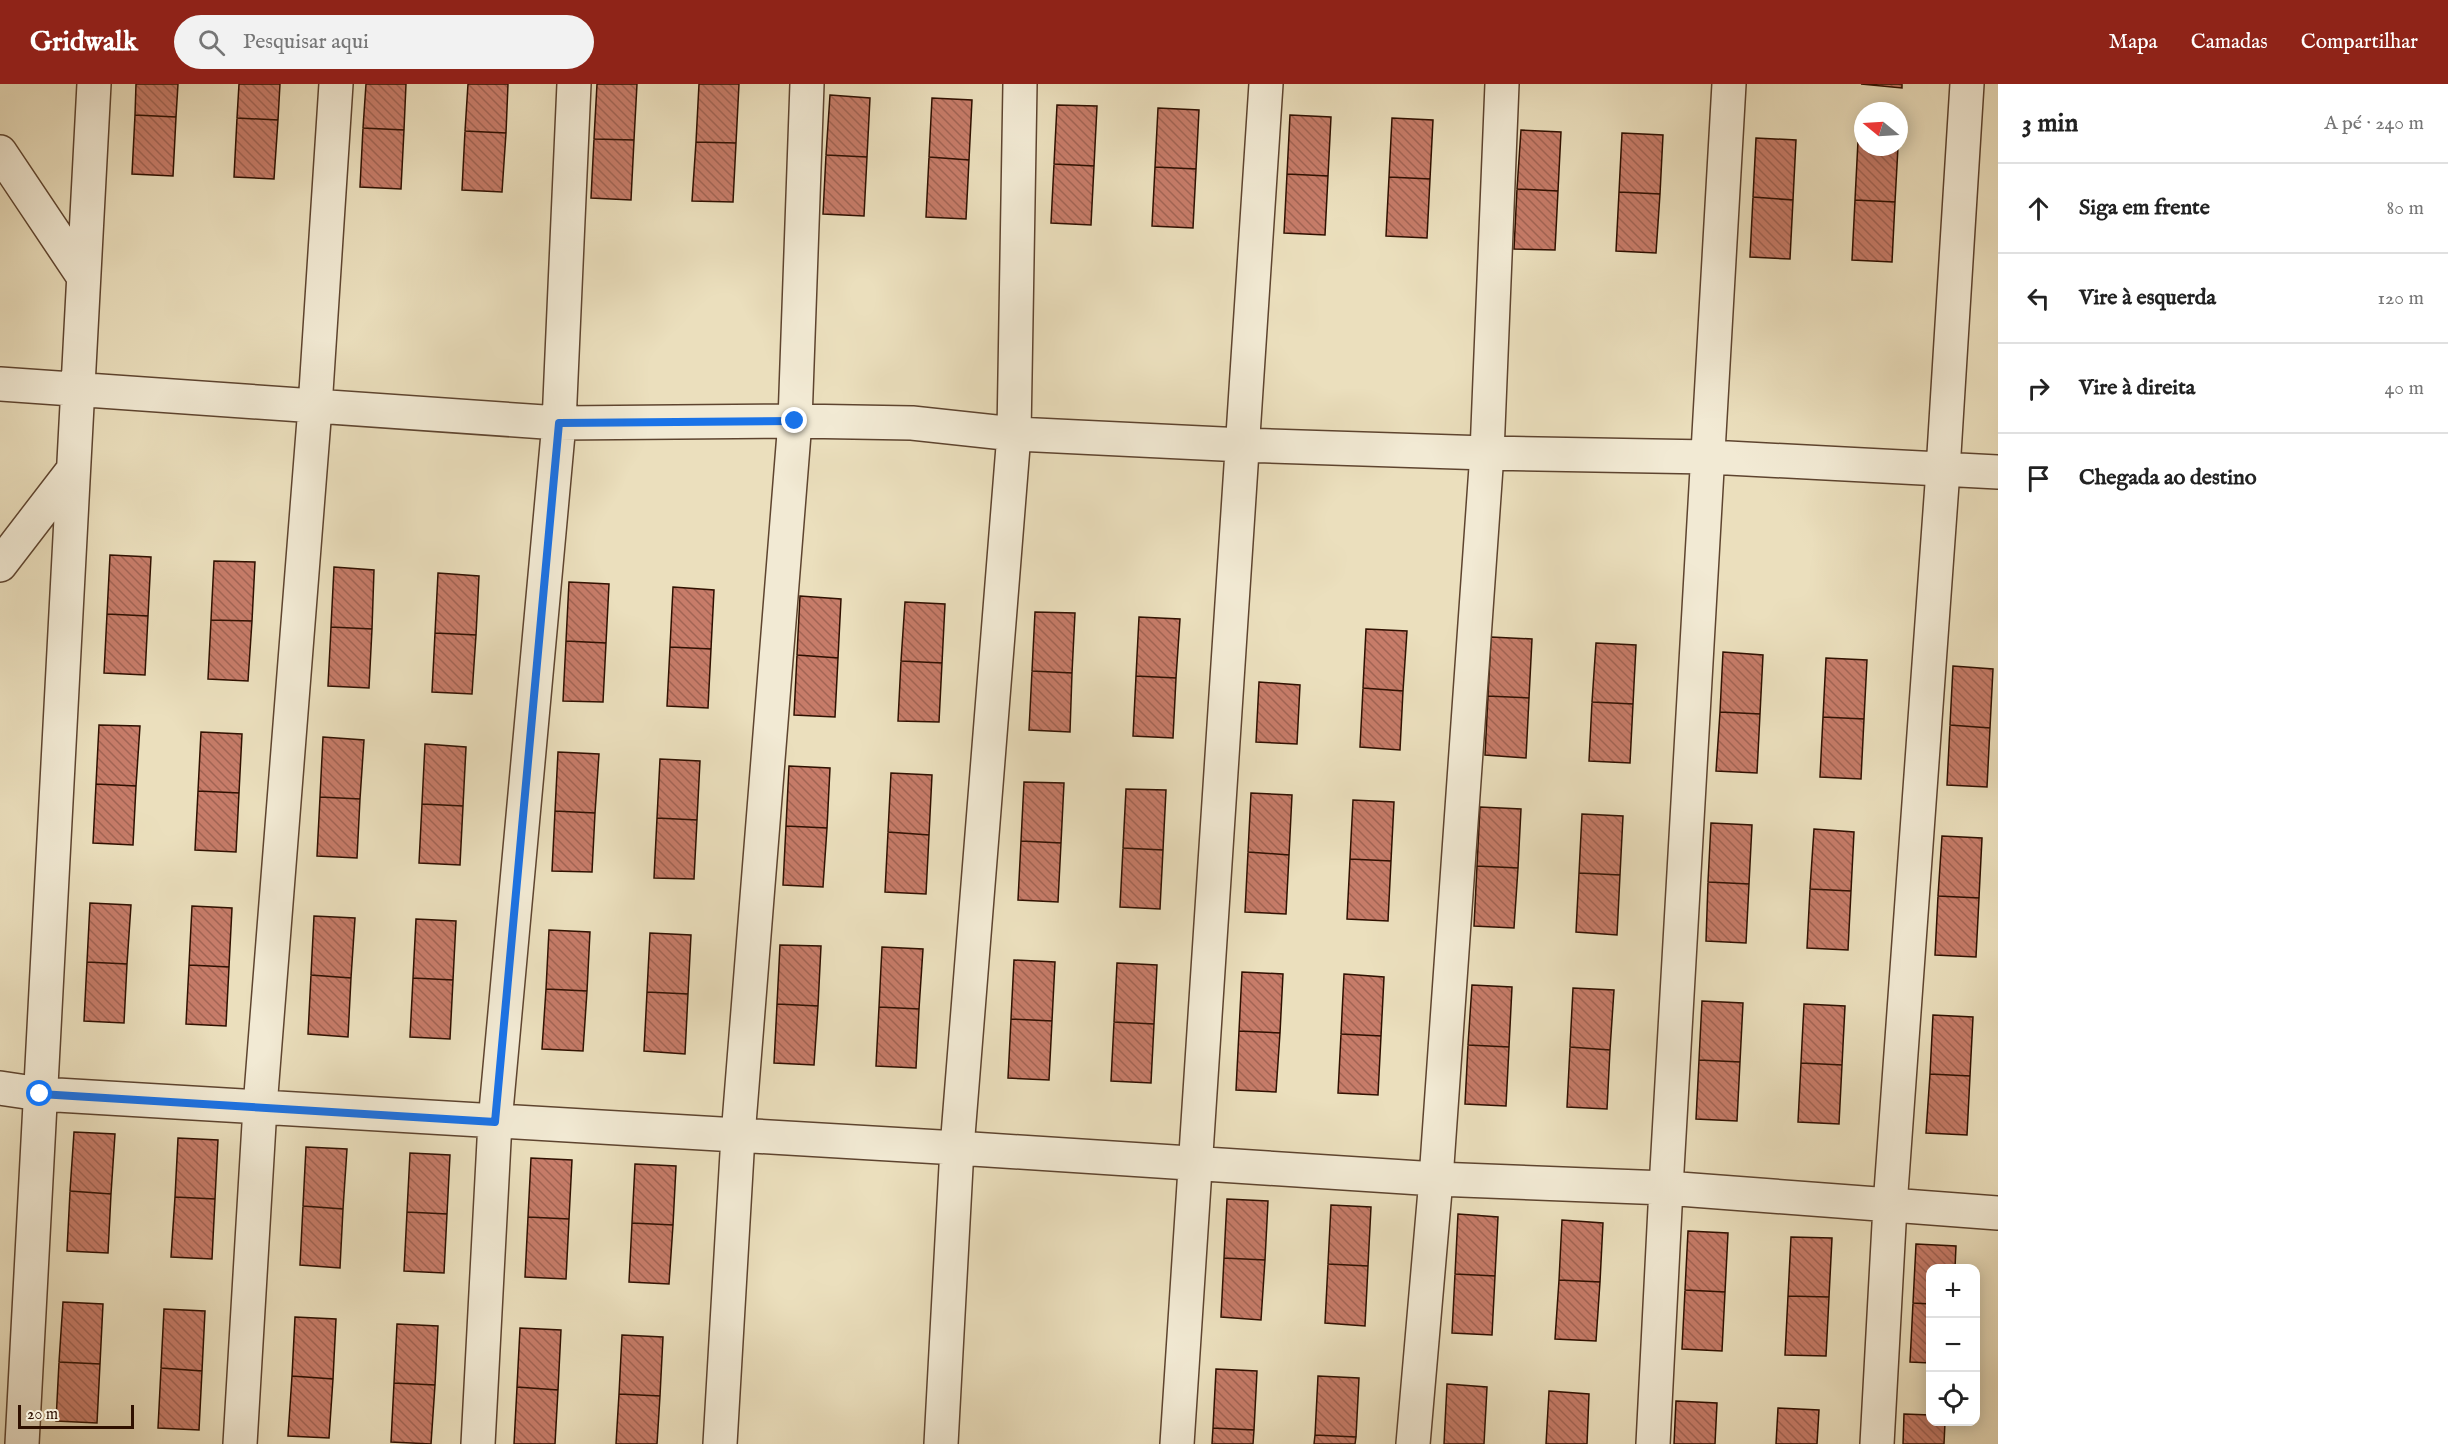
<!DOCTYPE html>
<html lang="pt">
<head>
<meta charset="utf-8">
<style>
  body { margin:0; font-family:"IM FELL English",serif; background:#f2f2f2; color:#222 }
  .controls { position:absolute; right:18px; bottom:18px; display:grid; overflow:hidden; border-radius:12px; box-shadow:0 3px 15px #0003 }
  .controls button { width:54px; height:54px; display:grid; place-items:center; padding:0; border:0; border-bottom:2px solid #e0e0e0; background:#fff; color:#222; font:30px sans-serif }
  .compass { position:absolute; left:1854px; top:18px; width:54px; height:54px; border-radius:50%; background:#fff; box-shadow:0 3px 15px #0003; rotate:288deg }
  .scale { position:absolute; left:18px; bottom:15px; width:116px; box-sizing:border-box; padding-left:6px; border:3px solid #2f1000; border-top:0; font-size:16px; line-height:21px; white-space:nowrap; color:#2f1000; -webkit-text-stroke:4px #f2ead4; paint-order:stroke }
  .stop { position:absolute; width:18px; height:18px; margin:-14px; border:4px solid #1a73e8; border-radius:50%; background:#fff }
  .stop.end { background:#1a73e8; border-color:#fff; box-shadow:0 2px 6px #0008 }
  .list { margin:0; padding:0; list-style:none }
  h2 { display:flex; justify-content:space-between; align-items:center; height:78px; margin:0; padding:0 24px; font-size:26px }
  h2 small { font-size:20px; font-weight:400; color:#767676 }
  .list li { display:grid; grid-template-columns:39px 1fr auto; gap:18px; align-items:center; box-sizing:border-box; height:90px; padding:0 24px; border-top:2px solid #e0e0e0 }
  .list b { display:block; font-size:22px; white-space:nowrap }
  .list em { font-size:20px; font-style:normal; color:#767676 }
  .icon { flex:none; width:33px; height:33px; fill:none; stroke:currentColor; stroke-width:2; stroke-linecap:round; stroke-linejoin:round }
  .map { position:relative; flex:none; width:1998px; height:1360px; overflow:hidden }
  header { display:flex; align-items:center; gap:36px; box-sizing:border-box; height:84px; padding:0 30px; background:#8f2418; color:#fff }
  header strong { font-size:28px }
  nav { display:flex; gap:33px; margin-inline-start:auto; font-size:21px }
  .search { width:420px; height:54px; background:#f2f2f2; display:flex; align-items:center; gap:15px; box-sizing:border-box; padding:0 21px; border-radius:33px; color:#767676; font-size:22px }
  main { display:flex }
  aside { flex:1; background:#fff }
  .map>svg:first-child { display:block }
  .building { fill:url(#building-back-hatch); stroke:#2f1000; stroke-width:1.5 }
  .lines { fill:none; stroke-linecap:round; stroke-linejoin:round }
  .street-casing { stroke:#5e442f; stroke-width:36 }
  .street { stroke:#f2ead4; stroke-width:33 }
  .route { stroke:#1a73e8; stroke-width:8 }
</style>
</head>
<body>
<header>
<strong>Gridwalk</strong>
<div class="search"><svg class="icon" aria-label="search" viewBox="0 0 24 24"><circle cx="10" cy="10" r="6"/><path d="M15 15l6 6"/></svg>Pesquisar aqui</div>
<nav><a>Mapa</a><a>Camadas</a><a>Compartilhar</a></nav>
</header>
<main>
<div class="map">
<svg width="1998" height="1360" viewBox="0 0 1998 1360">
  <defs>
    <pattern id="building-back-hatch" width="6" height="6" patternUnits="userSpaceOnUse" patternTransform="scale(1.5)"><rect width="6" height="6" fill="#c77c69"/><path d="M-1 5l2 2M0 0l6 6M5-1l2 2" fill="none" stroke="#a26454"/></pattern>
  </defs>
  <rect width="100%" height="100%" fill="#ebdfbd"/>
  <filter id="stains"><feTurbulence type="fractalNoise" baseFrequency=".00333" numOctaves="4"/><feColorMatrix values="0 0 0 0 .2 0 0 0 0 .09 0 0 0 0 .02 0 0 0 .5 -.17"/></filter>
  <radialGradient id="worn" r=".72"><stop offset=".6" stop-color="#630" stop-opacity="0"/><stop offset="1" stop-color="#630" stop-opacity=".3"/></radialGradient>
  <path class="building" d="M136,0H178L176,33L135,31Z
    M239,0H280L278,36L237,34Z
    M366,0H406L404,46L363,44Z
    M468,0H508L506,49L465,47Z
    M597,0H637L634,56L594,55Z
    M699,0H739L736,59L696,58Z
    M1861,0H1902V4Z
    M830,11L870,14L867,73L826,71Z
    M932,14L972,16L969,76L929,73Z
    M1057,21L1097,22L1094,82L1054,80Z
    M1158,24L1199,26L1196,85L1155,83Z
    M135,31L176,33L173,92L132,90Z
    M1290,31L1331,33L1328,92L1287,90Z
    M237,34L278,36L274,95L234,93Z
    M1392,34L1433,36L1430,95L1389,93Z
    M363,44L404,46L401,105L360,103Z
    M1521,46L1561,48L1558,107L1517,105Z
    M465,47L506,49L502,108L462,106Z
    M1622,49L1663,51L1660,110L1619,108Z
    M1756,54L1796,56L1793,116L1753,113Z
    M594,55L634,56L631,116L591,114Z
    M1858,57L1863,58V63H1898L1895,118L1855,116Z
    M696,58L736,59L733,118L692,117Z
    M826,71L867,73L864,132L823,130Z
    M929,73L969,76L966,135L926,133Z
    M1054,80L1094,82L1091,141L1051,139Z
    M1155,83L1196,85L1193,144L1152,142Z
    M1287,90L1328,92L1325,151L1284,149Z
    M1389,93L1430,95L1427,154L1386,152Z
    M1517,105L1558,107L1555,166L1514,165Z
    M1619,108L1660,110L1656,169L1616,167Z
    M1753,113L1793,116L1790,175L1750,173Z
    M1855,116L1895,118L1892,178L1852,176Z
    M110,471L151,473L148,532L107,530Z
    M214,477L255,478L252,537L211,536Z
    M334,483L374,486L372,545L331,543Z
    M438,489L479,492L476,551L435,549Z
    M569,498L609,500L606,559L566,557Z
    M673,503L714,506L711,565L670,563Z
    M800,512L841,515L838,574L797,571Z
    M905,518L945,520L942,579L901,577Z
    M1035,528L1075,529L1072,589L1032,587Z
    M107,530L148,532L145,591L104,589Z
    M1139,533L1180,535L1176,594L1136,592Z
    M211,536L252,537L248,597L208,595Z
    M331,543L372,545L369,604L328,602Z
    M1366,545L1407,547L1403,607L1363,604Z
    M435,549L476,551L472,610L432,608Z
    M1491,553L1532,555L1529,614L1488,612Z
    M566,557L606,559L603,618L563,617Z
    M1596,559L1636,561L1633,620L1592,618Z
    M670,563L711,565L708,624L667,622Z
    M1723,568L1763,571L1760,630L1720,628Z
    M797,571L838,574L835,633L794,631Z
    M1826,574L1867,576L1864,635L1823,633Z
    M901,577L942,579L939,638L898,637Z
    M1953,582L1993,585L1990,644L1950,641Z
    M1032,587L1072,589L1070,648L1029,646Z
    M1136,592L1176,594L1173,654L1133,652Z
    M1259,598L1300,601L1297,660L1256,658Z
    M1363,604L1403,607L1400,666L1360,663Z
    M1488,612L1529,614L1526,674L1485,671Z
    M1592,618L1633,620L1630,679L1589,677Z
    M1720,628L1760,630L1757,689L1716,687Z
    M1823,633L1864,635L1861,695L1820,693Z
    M99,641L140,642L136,702L96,700Z
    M1950,641L1990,644L1987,703L1947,701Z
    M201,648L242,650L239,709L198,707Z
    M323,653L364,656L360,715L320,713Z
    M425,660L466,663L463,722L422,720Z
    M558,668L599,670L595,729L555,727Z
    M660,675L700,677L697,736L657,734Z
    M789,682L830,684L827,744L786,742Z
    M891,689L932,691L929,751L888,748Z
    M1024,698L1064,699L1061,759L1021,757Z
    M96,700L136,702L133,761L93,759Z
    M1126,705L1166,706L1163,766L1123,764Z
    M198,707L239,709L236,768L195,766Z
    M1251,709L1292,711L1289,771L1248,768Z
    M320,713L360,715L357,774L317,772Z
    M1353,716L1394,718L1391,777L1350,775Z
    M422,720L463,722L460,781L419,779Z
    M1480,723L1521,725L1518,784L1477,782Z
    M555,727L595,729L592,788L552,787Z
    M1582,730L1623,732L1620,791L1579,789Z
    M657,734L697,736L694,795L654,794Z
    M1711,739L1752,741L1749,800L1708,798Z
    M786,742L827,744L823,803L783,801Z
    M1814,745L1854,748L1851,807L1810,805Z
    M888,748L929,751L926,810L885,808Z
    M1942,752L1982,754L1979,814L1938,812Z
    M1021,757L1061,759L1058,818L1018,816Z
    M1123,764L1163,766L1160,825L1120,823Z
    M1248,768L1289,771L1286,830L1245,828Z
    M1350,775L1391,777L1388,837L1347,835Z
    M1477,782L1518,784L1514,844L1474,842Z
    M1579,789L1620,791L1617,851L1576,848Z
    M1708,798L1749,800L1746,859L1706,857Z
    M1810,805L1851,807L1848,866L1807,864Z
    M1938,812L1979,814L1976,873L1935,871Z
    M90,819L131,821L127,880L87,878Z
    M192,822L232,824L229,883L189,881Z
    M314,832L355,834L351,894L311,891Z
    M416,835L456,837L453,896L413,894Z
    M549,846L590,848L587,907L546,905Z
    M650,849L691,851L688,910L647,908Z
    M780,861L821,862L818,922L777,920Z
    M882,863L923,865L919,925L879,923Z
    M1014,876L1055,878L1052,937L1011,935Z
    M87,878L127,880L124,939L84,937Z
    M1117,879L1157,881L1154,940L1114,938Z
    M189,881L229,883L226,942L186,940Z
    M1242,888L1283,890L1280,949L1239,947Z
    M1344,890L1384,893L1381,952L1341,950Z
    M311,891L351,894L348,953L308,950Z
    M413,894L453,896L450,955L410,953Z
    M1472,901L1512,903L1509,963L1468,961Z
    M1573,904L1614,906L1610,966L1570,963Z
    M546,905L587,907L583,967L542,965Z
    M647,908L688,910L685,970L644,967Z
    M1702,917L1743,919L1740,978L1699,976Z
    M777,920L818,922L814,981L774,979Z
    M1804,920L1845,922L1842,981L1801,979Z
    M879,923L919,925L916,984L876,982Z
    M1933,931L1973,933L1970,992L1930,990Z
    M1011,935L1052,937L1049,996L1008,994Z
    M1114,938L1154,940L1151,999L1111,997Z
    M1239,947L1280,949L1276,1008L1236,1006Z
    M1341,950L1381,952L1378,1011L1338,1009Z
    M1468,961L1509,963L1506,1022L1465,1020Z
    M1570,963L1610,966L1607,1025L1567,1023Z
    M1699,976L1740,978L1737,1037L1696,1035Z
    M1801,979L1842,981L1839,1040L1798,1038Z
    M1930,990L1970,992L1967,1051L1926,1049Z
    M74,1048L115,1050L111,1110L70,1107Z
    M178,1054L218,1056L215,1115L175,1113Z
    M306,1063L347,1065L343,1125L303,1122Z
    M410,1069L450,1071L447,1130L407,1128Z
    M531,1074L572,1076L569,1135L528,1133Z
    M635,1080L676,1082L673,1141L632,1139Z
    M70,1107L111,1110L108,1169L67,1167Z
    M175,1113L215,1115L212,1175L171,1173Z
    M1227,1115L1268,1117L1265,1176L1224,1174Z
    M1331,1121L1371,1123L1368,1182L1328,1180Z
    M303,1122L343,1125L340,1184L300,1181Z
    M407,1128L447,1130L444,1189L404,1187Z
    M1458,1130L1498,1133L1495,1192L1455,1190Z
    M528,1133L569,1135L566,1195L525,1193Z
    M1562,1136L1603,1139L1600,1198L1559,1196Z
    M632,1139L673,1141L669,1200L629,1198Z
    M1688,1147L1728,1149L1725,1208L1685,1206Z
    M1791,1153L1832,1154L1829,1213L1788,1212Z
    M1916,1160L1956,1162L1955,1184H1930V1220L1913,1219Z
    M1224,1174L1265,1176L1261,1236L1221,1233Z
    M1328,1180L1368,1182L1365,1242L1325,1239Z
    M1455,1190L1495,1192L1492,1251L1452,1249Z
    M1559,1196L1600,1198L1596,1257L1555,1255Z
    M1685,1206L1725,1208L1722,1267L1682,1265Z
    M1788,1212L1829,1213L1826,1272L1785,1271Z
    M63,1218L103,1220L100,1280L59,1278Z
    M1913,1219L1930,1220V1279L1910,1278Z
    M164,1225L205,1227L202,1287L161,1284Z
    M295,1233L336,1235L333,1295L292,1292Z
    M397,1240L438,1242L435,1301L394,1299Z
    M520,1244L561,1246L558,1306L517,1303Z
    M622,1251L663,1253L660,1312L619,1310Z
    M59,1278L100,1280L97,1339L56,1337Z
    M161,1284L202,1287L199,1346L158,1344Z
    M1216,1285L1257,1287L1254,1346L1213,1344Z
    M292,1292L333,1295L329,1354L288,1352Z
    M1318,1292L1359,1294L1356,1353L1315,1351Z
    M394,1299L435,1301L431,1360L391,1358Z
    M1447,1300L1487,1303L1484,1360H1444Z
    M517,1303L558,1306L555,1360H514Z
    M1549,1307L1589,1310L1587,1360H1546Z
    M619,1310L660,1312L657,1360H616Z
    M1676,1317L1717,1319L1715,1360H1674Z
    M1778,1324L1819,1326L1817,1360H1776Z
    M1904,1330L1930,1331V1338H1945L1944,1360H1903Z
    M1213,1344L1254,1346L1253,1360H1212Z
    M1315,1351L1356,1353L1355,1360H1314Z"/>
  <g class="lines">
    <defs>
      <path id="street" d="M0,68L83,192
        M0,300L559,339L795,337L912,339L1014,350L1243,361L1487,369L1709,373L1998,388
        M0,481L73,386
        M0,1004L40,1010L957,1064L1436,1095L1666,1104L1998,1129
        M22,1360L94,0
        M240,1360L260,1023L315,323L336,0
        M478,1360L495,1038L559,339L574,0
        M720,1360L738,1052L795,337L807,0
        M941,1360L957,1064L1014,350L1020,0
        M1177,1360L1266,0
        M1413,1360L1436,1095L1487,369L1502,0
        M1653,1360L1666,1104L1729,0
        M1877,1360L1890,1122L1943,386L1967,0"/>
    </defs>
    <use href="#street" class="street-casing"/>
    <use href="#street" class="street"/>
  </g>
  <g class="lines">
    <path class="route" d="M40,1010L495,1038L559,339L795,337"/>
  </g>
  <rect width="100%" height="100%" filter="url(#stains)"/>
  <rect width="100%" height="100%" fill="url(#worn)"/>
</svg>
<div class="controls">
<button>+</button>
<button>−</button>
<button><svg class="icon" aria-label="locate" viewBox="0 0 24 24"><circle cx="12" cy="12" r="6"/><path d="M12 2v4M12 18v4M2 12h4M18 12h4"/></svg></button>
</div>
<svg class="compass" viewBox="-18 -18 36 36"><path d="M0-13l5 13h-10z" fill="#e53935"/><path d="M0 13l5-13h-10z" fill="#767676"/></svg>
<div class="scale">20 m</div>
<div class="stop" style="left:40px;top:1010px"></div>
<div class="stop end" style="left:795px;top:337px"></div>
</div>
<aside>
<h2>3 min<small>A pé · 240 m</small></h2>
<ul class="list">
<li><svg class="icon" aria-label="ahead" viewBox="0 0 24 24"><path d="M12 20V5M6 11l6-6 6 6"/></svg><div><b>Siga em frente</b></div><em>80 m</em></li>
<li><svg class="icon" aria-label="left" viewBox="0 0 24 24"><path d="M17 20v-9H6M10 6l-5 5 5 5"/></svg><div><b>Vire à esquerda</b></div><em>120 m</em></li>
<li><svg class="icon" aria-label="right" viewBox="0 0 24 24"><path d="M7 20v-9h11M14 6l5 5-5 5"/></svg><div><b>Vire à direita</b></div><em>40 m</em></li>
<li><svg class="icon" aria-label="arrive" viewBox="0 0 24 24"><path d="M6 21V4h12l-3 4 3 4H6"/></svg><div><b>Chegada ao destino</b></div></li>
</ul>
</aside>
</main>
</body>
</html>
